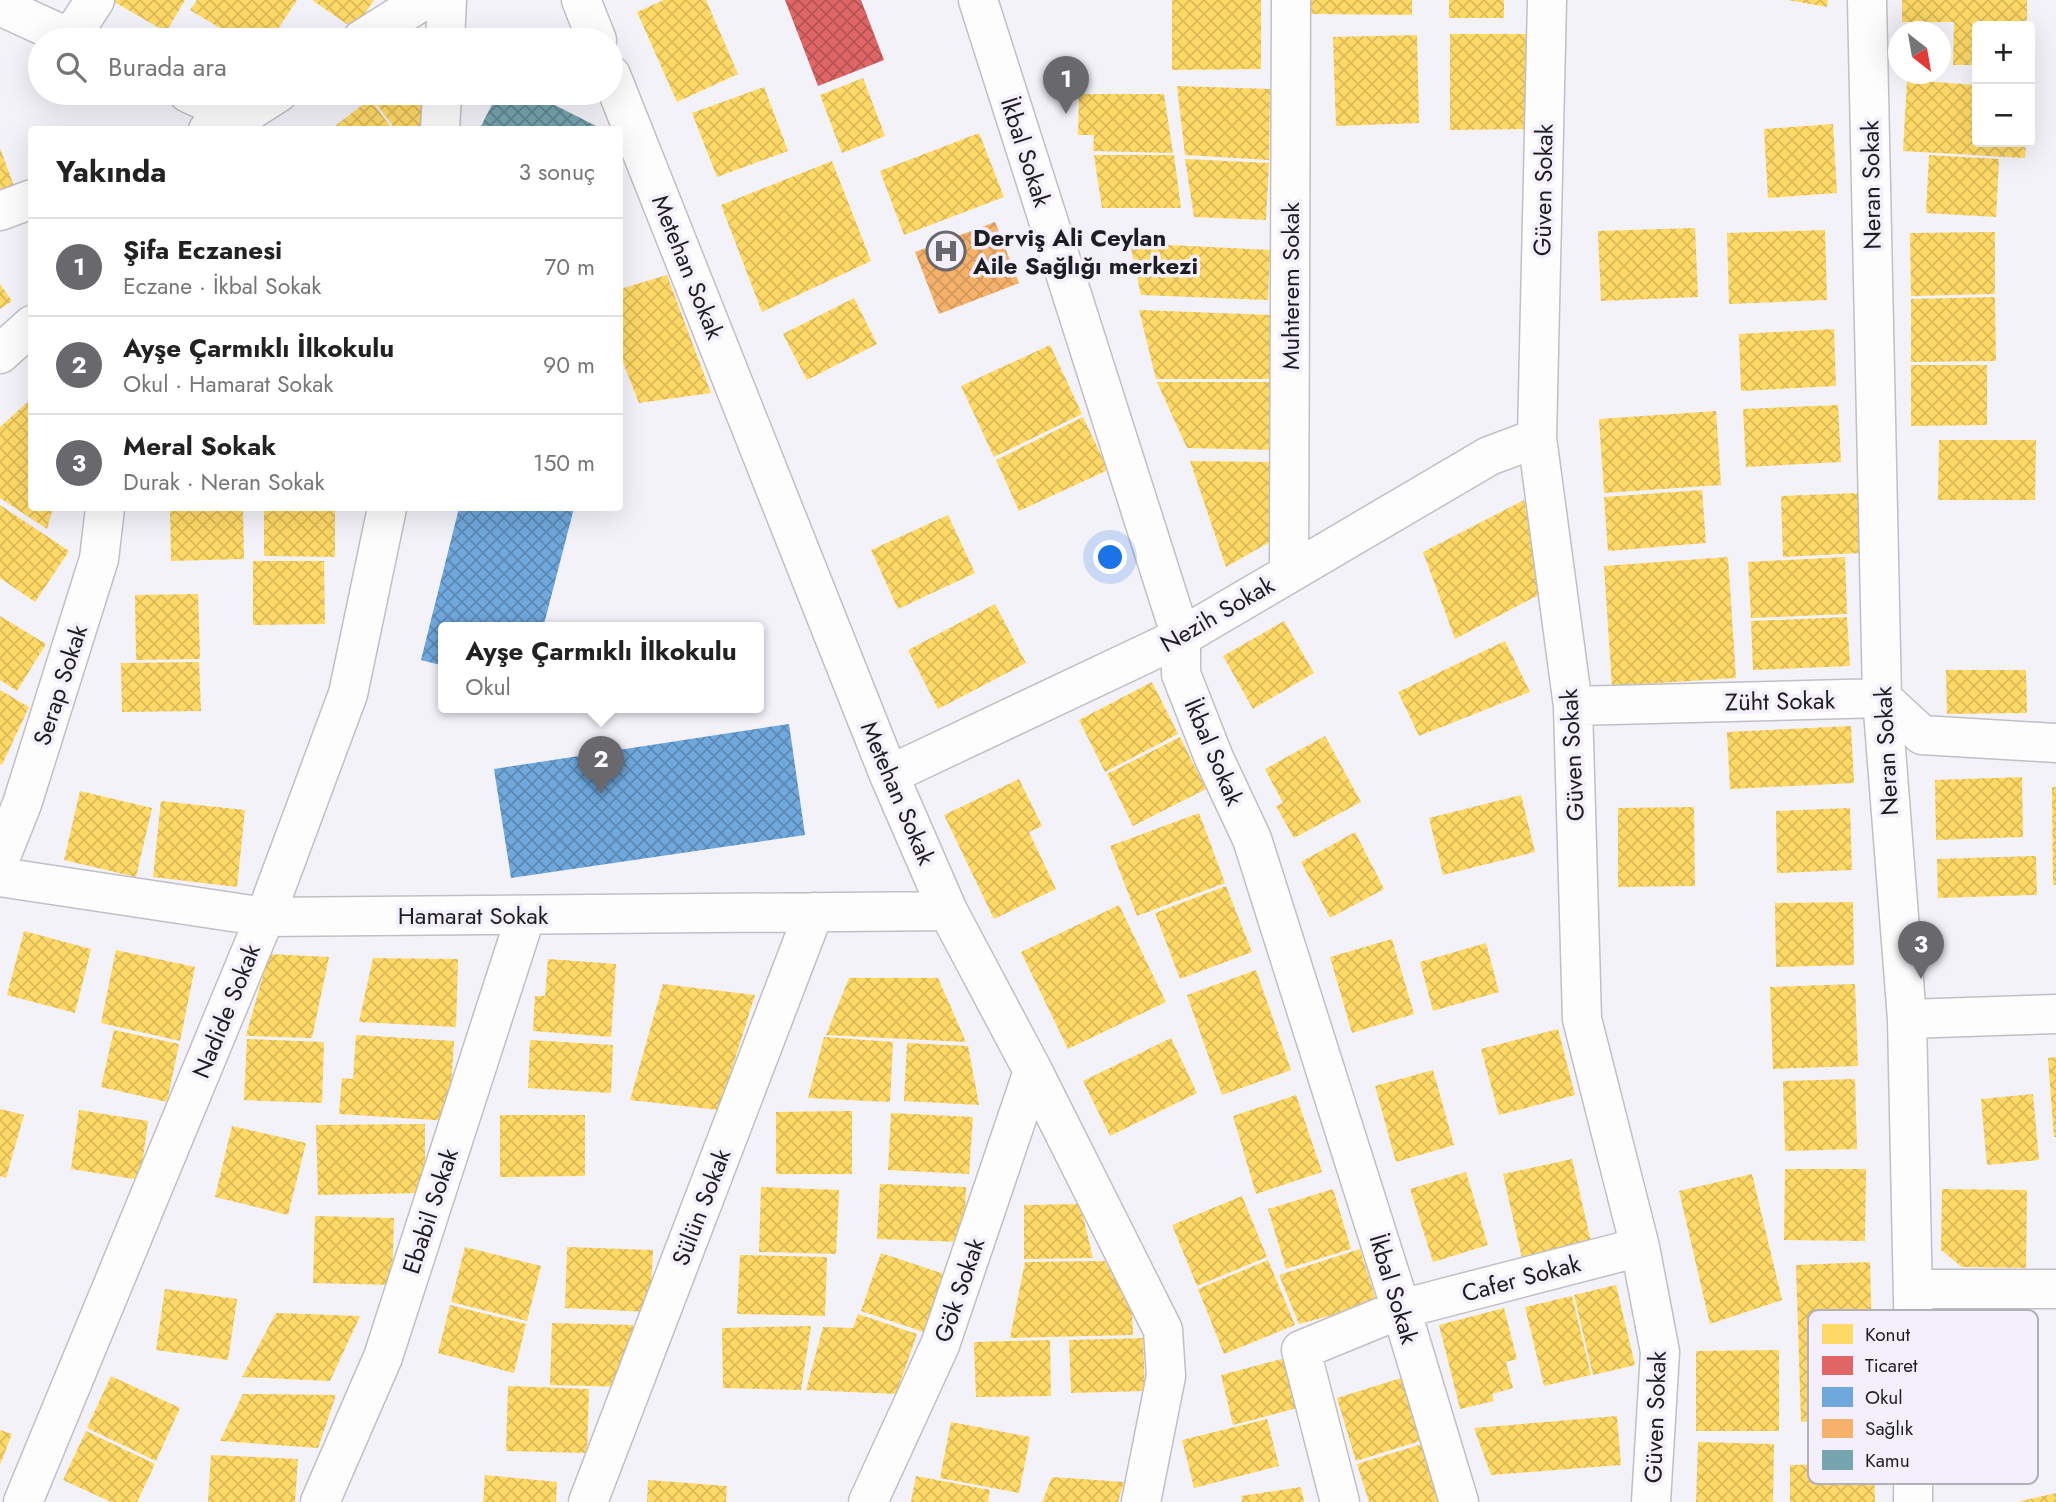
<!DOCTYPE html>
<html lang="tr">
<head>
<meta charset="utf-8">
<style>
  body { margin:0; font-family:Jost,sans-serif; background:#f2f2f2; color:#222 }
  .controls { position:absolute; right:21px; top:21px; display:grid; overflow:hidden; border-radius:7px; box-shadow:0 7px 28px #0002 }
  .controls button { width:63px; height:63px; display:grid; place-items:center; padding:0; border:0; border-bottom:2px solid #e0e0e0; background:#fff; color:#222; font:35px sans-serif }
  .compass { position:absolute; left:1888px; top:21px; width:63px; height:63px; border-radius:50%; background:#fff; box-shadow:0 7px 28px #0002; rotate:149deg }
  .you { position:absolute; left:1111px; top:558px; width:24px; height:24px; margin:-18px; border:5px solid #fff; border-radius:50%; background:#1a73e8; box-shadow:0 0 0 10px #1a73e833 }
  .badge { display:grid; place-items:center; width:46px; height:46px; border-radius:50%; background:#69686d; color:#fff; font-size:23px; font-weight:700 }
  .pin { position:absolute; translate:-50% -58px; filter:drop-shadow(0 2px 4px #0008) }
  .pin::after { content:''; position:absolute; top:37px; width:24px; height:21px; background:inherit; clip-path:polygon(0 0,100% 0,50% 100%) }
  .popup { position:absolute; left:438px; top:622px; width:326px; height:91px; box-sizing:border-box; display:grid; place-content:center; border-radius:7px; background:#fff; filter:drop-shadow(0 2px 5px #0005); font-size:23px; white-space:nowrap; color:#767676 }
  .popup b { font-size:26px; color:#222 }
  .popup::after { content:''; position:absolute; left:50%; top:100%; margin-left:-14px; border:14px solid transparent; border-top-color:#fff }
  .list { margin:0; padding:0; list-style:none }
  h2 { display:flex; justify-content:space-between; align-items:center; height:91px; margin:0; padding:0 28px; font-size:30px }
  h2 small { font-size:23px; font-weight:400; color:#767676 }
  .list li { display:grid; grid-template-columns:46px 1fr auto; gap:21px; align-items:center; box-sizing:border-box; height:98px; padding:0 28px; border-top:2px solid #e0e0e0 }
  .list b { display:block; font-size:26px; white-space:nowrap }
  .list p { margin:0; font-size:23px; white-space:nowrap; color:#767676 }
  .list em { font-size:23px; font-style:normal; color:#767676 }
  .icon { flex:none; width:38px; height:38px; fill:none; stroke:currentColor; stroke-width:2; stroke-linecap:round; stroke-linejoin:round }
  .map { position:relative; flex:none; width:2056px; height:1502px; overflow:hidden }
  .search { position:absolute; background:#fff; box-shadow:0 7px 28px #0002; left:28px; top:28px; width:595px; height:77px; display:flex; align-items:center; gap:18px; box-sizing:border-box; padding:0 24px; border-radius:38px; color:#767676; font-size:26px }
  .panel { position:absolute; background:#fff; box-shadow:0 7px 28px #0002; left:28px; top:126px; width:595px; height:385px; border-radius:7px }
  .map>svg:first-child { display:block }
  .homes { fill:url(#homes-cross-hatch) }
  .shops { fill:url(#shops-cross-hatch) }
  .schools { fill:url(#schools-cross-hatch) }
  .health { fill:url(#health-cross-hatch) }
  .public { fill:url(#public-cross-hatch) }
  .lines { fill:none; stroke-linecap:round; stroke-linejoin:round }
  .street-casing { stroke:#c1bfc5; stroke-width:41 }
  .street { stroke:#fdfdfe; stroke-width:38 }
  .labels { text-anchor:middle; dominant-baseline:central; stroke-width:7; stroke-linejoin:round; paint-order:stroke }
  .street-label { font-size:24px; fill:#1e1d21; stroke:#f3effc }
  .poi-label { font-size:24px; font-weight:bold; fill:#1e1d21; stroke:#f3effc; text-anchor:start }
  .key { fill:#f3effc; stroke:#b3b0ba; stroke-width:2 }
  .key-label { font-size:19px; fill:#1e1d21 }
</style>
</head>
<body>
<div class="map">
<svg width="2056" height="1502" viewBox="0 0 2056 1502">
  <defs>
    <pattern id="homes-cross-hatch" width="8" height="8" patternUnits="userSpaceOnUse" patternTransform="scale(1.75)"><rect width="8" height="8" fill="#ffd966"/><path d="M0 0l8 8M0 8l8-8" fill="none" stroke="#daba58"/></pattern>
    <pattern id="shops-cross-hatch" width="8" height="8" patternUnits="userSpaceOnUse" patternTransform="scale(1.75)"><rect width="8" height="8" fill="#e06666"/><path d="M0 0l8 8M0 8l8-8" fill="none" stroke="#b55354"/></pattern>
    <pattern id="schools-cross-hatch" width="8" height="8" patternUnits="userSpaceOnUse" patternTransform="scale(1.75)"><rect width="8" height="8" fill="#6fa8dc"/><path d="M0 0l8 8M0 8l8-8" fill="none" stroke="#5b88b2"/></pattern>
    <pattern id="health-cross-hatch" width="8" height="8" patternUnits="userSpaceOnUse" patternTransform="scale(1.75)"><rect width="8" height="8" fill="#f6b26b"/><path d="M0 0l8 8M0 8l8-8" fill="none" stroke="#d2995c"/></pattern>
    <pattern id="public-cross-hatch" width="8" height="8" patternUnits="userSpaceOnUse" patternTransform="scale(1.75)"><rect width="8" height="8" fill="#76a5af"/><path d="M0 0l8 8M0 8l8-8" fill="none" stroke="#60868e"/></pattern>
  </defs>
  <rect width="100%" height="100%" fill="#f4f2f9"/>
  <path class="homes" d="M111,0H185L166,32Z
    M197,0H297L274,35L255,40H240L190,10Z
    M312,0H374L354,29Z
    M664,0H706L738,74L677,102L637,12Z
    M1172,0H1261V69L1172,70Z
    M1311,0H1412V15L1311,14Z
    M1449,0H1504V18H1449Z
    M1788,0H1828L1827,7Z
    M1902,0H2027V26H1977V65H1953L1954,22H1902Z
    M1450,34H1531V129L1450,130Z
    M1417,35L1419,123L1336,126L1333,37Z
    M863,78L885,136L842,153L820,95Z
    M1907,80L1977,85V142H2026L2025,158L1903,151Z
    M1177,86L1270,89L1269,160L1185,155Z
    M764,87L788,151L717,177L692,113Z
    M368,93H424L429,130H396Z
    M1079,94H1164L1173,153L1093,151L1094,135H1078Z
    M370,99L393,130H330Z
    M1833,124L1837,193L1768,198L1764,129Z
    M979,133L1004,197L904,235L880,171Z
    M0,148L15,189L0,194Z
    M1094,155H1174L1181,208H1102Z
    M1929,155L1999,159L1996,217L1926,213Z
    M1185,159L1269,163L1266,220L1194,217Z
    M832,161L871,261L762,312L721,205Z
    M1695,228L1698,297L1601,301L1598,231Z
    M1825,230L1827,300L1729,304L1727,233Z
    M1995,232V294L1911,296L1910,233Z
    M1130,243L1270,250L1268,300L1141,295Z
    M667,275L711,393L639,403L620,355V289Z
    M0,284L12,301L0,309Z
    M1995,297L1996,361L1911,362V299Z
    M854,298L877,344L807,380L783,334Z
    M1139,310L1272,315V379H1156Z
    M1834,329L1836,386L1741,391L1739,334Z
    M1050,345L1082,414L994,457L961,386Z
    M1911,365H1987V425L1911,426Z
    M1157,382H1273V450L1187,448Z
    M32,398V508H53L47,529L0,498V427Z
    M1838,405L1841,462L1746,467L1743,409Z
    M1716,411L1721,485L1604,493L1599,419Z
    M1083,417L1108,470L1019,511L996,460Z
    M1939,440H2036L2035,500H1938Z
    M1190,461L1276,462L1275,539L1226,567Z
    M1702,490L1706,543L1608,551L1604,497Z
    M1858,493L1861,553L1783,557L1781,496Z
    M1524,500L1546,591L1455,639L1423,552Z
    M0,505L69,551L35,602L0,578Z
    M170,508H243L244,559L171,561Z
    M264,508H335V557L264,556Z
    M948,515L975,573L898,609L871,550Z
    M1728,557L1736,678L1612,686L1604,566Z
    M1845,557L1847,614L1751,618L1748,562Z
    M253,561H324L325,624L253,625Z
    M198,594L200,659L136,660L135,595Z
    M995,604L1026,663L938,709L908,650Z
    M0,616L46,644L17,691L0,680Z
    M1847,617L1850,666L1753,670L1751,621Z
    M1284,621L1314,673L1253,709L1223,656Z
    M1505,641L1530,692L1419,736L1398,692Z
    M199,662L201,711L122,712L121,663Z
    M1946,670H2026L2027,713L1947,714Z
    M1152,682L1178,734L1105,772L1079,720Z
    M0,690L29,707L2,765L0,764Z
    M1851,726L1854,783L1730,789L1727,732Z
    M1325,736L1361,802L1294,838L1276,806L1283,803L1265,769Z
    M1180,737L1206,789L1133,826L1107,774Z
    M2022,777L2023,837L1936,840L1935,780Z
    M1019,779L1042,826L1029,832L1056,889L994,919L944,815Z
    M2052,787H2056V885H2053Z
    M80,791L152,808L136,877L64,860Z
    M1521,795L1535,852L1443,875L1429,818Z
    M161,801L245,810L237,887L153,877Z
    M1694,807L1695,886L1618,887V808Z
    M1850,808L1852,870L1777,873L1776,811Z
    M1199,813L1225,883L1137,916L1110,846Z
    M1355,832L1384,889L1330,918L1301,862Z
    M2036,856L2037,895L1938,898L1937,859Z
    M1226,886L1252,952L1180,979L1155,913Z
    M1853,902L1854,965L1776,967L1775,903Z
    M1119,905L1166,1002L1068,1049L1021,952Z
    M24,931L91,949L75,1013L7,995Z
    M1392,939L1414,1014L1352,1033L1330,957Z
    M1486,943L1499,992L1433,1011L1420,962Z
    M116,950L195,967L180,1041L101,1023Z
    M269,954L329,957L312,1038L246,1036Z
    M373,958L458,959L456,1027L359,1022Z
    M548,959L616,964L611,1037L533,1031L535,996H545Z
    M1256,970L1291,1070L1222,1095L1187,995Z
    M849,978H938L966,1042L826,1035Z
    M663,984L755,995L719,1110L630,1100Z
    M1855,984L1858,1066L1773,1069L1770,987Z
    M1558,1029L1575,1095L1499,1115L1481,1049Z
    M114,1030L179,1044L167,1102L101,1087Z
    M356,1035L454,1041L449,1121L339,1114L342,1078L353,1079Z
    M824,1037L893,1042L890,1102L808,1098Z
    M1171,1038L1197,1093L1110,1136L1083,1081Z
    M247,1039L324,1042L322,1103L244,1100Z
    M530,1040L613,1045L611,1093L528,1088Z
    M907,1043L968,1046L979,1105L904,1101Z
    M2056,1057V1137H2054L2048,1058Z
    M1433,1070L1454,1145L1396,1162L1375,1086Z
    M1855,1079L1857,1149L1785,1151L1783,1081Z
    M2033,1094L2039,1160L1987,1165L1981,1099Z
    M1296,1095L1322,1172L1256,1194L1233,1116Z
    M0,1109L24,1115L6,1178L0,1176Z
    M79,1110L148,1121L140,1180L71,1169Z
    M852,1111V1174H776V1112Z
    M891,1113L973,1117L969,1174L888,1170Z
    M500,1115H585V1176L500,1177Z
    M425,1124V1193L318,1195L316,1125Z
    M232,1126L306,1143L288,1215L215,1197Z
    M1572,1159L1591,1242L1522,1258L1503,1174Z
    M1785,1169H1866L1865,1241L1784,1240Z
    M1466,1172L1488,1245L1433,1262L1410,1189Z
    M1752,1174L1782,1300L1710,1324L1679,1191Z
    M880,1184L966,1187L964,1242L877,1239Z
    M761,1187L839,1190L836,1254L759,1252Z
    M1333,1189L1351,1249L1286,1269L1268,1209Z
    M1942,1189L2027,1190L2026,1268L1962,1267L1941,1250Z
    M1242,1196L1267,1257L1197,1286L1172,1225Z
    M1080,1204L1093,1258L1024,1259V1205Z
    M315,1216L394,1218L392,1285L313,1283Z
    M465,1247L541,1266L527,1321L451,1302Z
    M567,1247L653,1250L650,1312L565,1308Z
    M1360,1249L1377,1303L1299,1324L1279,1275Z
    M881,1253L950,1276L930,1334L861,1311Z
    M740,1255L827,1257L825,1316L737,1314Z
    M1268,1260L1295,1325L1224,1354L1198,1289Z
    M1105,1261L1132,1309L1133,1335L1010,1338L1025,1262Z
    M1870,1262L1874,1420L1801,1422L1796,1265Z
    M1616,1285L1635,1365L1593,1375L1574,1295Z
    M165,1289L237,1299L228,1360L156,1350Z
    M1572,1296L1591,1375L1544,1386L1525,1307Z
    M450,1305L526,1324L514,1373L438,1353Z
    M1504,1308L1517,1359L1506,1362L1513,1388L1492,1394L1494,1401L1460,1409L1439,1325Z
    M276,1313L360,1316L330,1381L242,1377Z
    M858,1314L917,1334L896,1394L806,1390L823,1327L853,1328Z
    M552,1323L633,1325L631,1387L550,1385Z
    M811,1326L801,1390L723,1388L722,1328Z
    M1143,1338L1145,1391L1071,1393L1069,1340Z
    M1949,1339H2019V1400H1950Z
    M1050,1340L1051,1396L976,1397L974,1342Z
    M1779,1350V1431H1696V1351Z
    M1285,1358L1297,1408L1233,1425L1221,1375Z
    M111,1376L180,1408L156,1461L87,1428Z
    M1401,1378L1420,1441L1356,1461L1337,1398Z
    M508,1386L589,1389L587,1453L506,1451Z
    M243,1394L336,1395L318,1448L220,1441Z
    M1617,1416L1621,1465L1491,1475L1474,1428Z
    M1267,1419L1279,1466L1194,1488L1182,1440Z
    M951,1422L1030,1437L1019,1493L940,1478Z
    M0,1430L12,1434L0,1465Z
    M86,1431L155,1464L137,1502H111L63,1480Z
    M1698,1442L1774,1444L1773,1502H1696Z
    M1422,1444L1440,1502H1369L1357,1464Z
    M211,1455L298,1459L295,1502H208Z
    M1874,1463L1875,1502H1790V1465Z
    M485,1475L557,1482L556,1502H483Z
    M916,1476L990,1490L988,1502H911Z
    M1052,1477L1124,1482L1118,1502H1042Z
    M648,1480L727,1486L726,1502H647Z
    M1301,1487L1304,1502H1242L1241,1496Z
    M2056,1493V1502H2021V1501Z"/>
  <path class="shops" d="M785,0H861L884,60L818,86Z"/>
  <path class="schools" d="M459,508H574L543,628H444V666L421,660Z
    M789,724L805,835L511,878L494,769Z"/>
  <path class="health" d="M995,222L1019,283L939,314L915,252Z"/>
  <path class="public" d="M498,93H531L604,130H479Z"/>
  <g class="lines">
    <defs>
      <path id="street" d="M581,0L597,40
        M978,0L1181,637V674L1214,758L1252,839L1401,1309L1459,1502
        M1547,0L1537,438L1573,706L1582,1019L1640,1247L1660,1352L1651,1502
        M1867,0L1882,698L1907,1019L1914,1346L1913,1502
        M0,6L74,40
        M70,38L95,0
        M361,40L424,0
        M445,40L447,0
        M611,75L889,775L948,911L1033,1071L1163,1330L1166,1376L1141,1502
        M188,93L240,117L208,130
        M228,130L240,117L278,93
        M440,130L442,93
        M0,211L32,199
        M0,354L32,325
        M1289,573L1291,0
        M1573,706L1882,698L1922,735L2056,743
        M889,775L1181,637L1489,456L1537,438
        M0,859L22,804L99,559L105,508
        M0,877L265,917L948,911
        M1907,1019L2056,1014
        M1913,1289H2056
        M23,1502L265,917L348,694L387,508
        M320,1502L383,1357L526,915
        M588,1502L814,912
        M868,1502L940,1345L1033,1071
        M1340,1502L1301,1350L1401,1309L1640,1247"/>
    </defs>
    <use href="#street" class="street-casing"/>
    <use href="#street" class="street"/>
  </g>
  <defs>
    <symbol id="hospital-ring" viewBox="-11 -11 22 22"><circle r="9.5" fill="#f3effc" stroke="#69686d" stroke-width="1.5"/><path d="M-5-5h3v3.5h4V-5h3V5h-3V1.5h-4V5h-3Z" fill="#69686d"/></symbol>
  </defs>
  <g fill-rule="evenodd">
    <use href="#hospital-ring" x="924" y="229" width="44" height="44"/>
  </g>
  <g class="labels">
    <g class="street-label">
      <text transform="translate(1026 152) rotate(72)">İkbal Sokak</text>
      <text transform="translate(1871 185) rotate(-91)">Neran Sokak</text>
      <text transform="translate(1543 190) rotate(-89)">Güven Sokak</text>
      <text transform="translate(688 267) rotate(68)">Metehan Sokak</text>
      <text transform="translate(1290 286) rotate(-90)">Muhterem Sokak</text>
      <text transform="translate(1217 614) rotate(-30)">Nezih Sokak</text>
      <text transform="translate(60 685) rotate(-72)">Serap Sokak</text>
      <text transform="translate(1780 701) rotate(-1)">Züht Sokak</text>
      <text transform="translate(1886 751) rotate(-93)">Neran Sokak</text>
      <text transform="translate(1214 752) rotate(67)">İkbal Sokak</text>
      <text transform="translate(1572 755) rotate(-93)">Güven Sokak</text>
      <text transform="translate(898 793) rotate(67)">Metehan Sokak</text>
      <text x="473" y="915">Hamarat Sokak</text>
      <text transform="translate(226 1011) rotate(-68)">Nadide Sokak</text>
      <text transform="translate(701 1207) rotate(-69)">Sülün Sokak</text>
      <text transform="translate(430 1211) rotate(-72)">Ebabil Sokak</text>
      <text transform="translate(1521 1278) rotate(-15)">Cafer Sokak</text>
      <text transform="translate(1394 1289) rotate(73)">İkbal Sokak</text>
      <text transform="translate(959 1290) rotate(-71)">Gök Sokak</text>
      <text transform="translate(1655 1417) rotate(-88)">Güven Sokak</text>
    </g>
    <g class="poi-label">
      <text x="973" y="237">Derviş Ali Ceylan<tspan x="973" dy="28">Aile Sağlığı merkezi</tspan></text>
    </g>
  </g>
  <rect x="1808" y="1310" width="230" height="174" rx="10" class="key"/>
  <rect x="1822" y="1324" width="31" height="20" fill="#ffd966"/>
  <rect x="1822" y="1356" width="31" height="19" fill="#e06666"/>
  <rect x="1822" y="1387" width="31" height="20" fill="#6fa8dc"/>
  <rect x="1822" y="1419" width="31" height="19" fill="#f6b26b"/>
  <rect x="1822" y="1450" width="31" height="20" fill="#76a5af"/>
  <g class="key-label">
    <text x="1865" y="1341">Konut</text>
    <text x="1865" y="1372">Ticaret</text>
    <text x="1865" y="1404">Okul</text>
    <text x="1865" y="1435">Sağlık</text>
    <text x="1865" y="1467">Kamu</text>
  </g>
</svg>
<div class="controls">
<button>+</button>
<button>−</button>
</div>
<svg class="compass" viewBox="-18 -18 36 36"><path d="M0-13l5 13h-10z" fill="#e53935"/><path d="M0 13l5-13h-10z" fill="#767676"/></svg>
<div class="you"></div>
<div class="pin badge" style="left:1066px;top:114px">1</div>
<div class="pin badge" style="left:601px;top:794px">2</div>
<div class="popup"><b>Ayşe Çarmıklı İlkokulu</b>Okul</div>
<div class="pin badge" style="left:1921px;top:979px">3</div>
<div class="search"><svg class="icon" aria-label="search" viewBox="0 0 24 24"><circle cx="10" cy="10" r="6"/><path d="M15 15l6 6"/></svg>Burada ara</div>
<section class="panel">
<h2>Yakında<small>3 sonuç</small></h2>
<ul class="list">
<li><span class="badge">1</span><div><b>Şifa Eczanesi</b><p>Eczane · İkbal Sokak</p></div><em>70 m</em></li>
<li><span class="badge">2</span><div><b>Ayşe Çarmıklı İlkokulu</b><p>Okul · Hamarat Sokak</p></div><em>90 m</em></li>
<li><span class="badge">3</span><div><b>Meral Sokak</b><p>Durak · Neran Sokak</p></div><em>150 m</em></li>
</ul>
</section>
</div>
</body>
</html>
